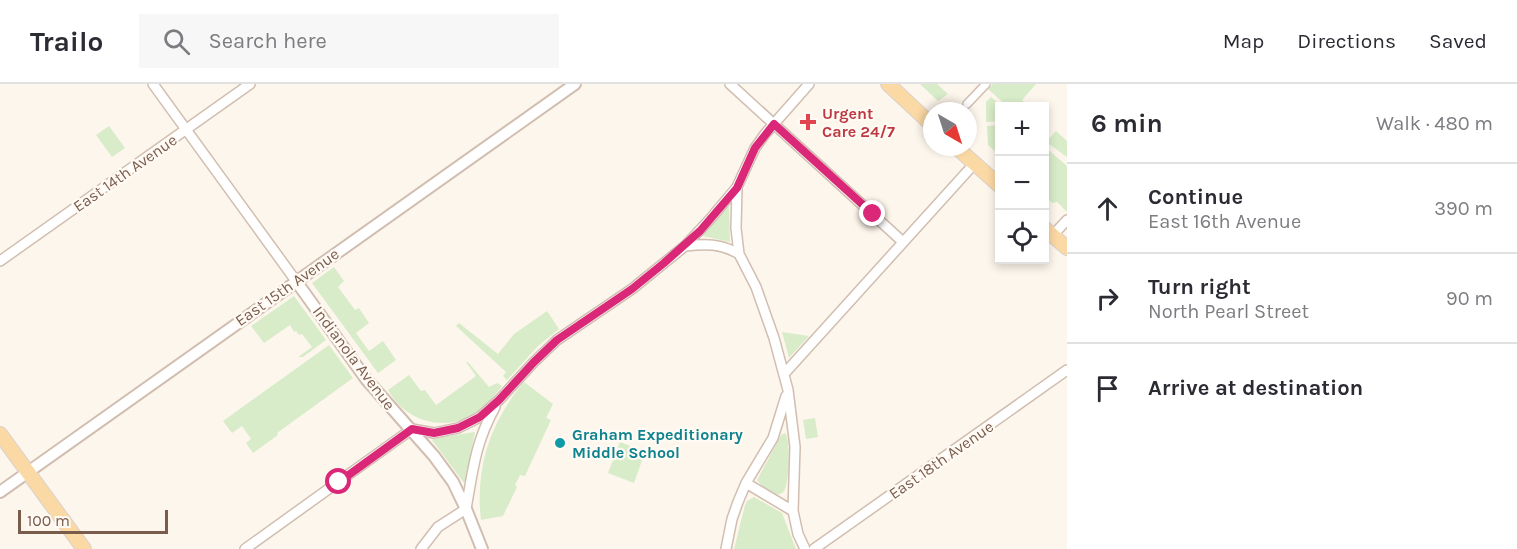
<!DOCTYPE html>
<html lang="en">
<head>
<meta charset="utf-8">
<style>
  body { margin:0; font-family:Karla,sans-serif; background:#f7f7f7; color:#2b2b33 }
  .controls { position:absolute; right:18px; top:18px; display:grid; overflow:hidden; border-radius:0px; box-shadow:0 3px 9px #0003 }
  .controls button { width:54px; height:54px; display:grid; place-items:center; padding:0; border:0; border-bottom:2px solid #e1e1e2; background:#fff; color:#2b2b33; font:30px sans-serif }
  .compass { position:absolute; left:923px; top:18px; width:54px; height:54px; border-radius:50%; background:#fff; box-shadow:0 3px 9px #0003; rotate:141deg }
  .scale { position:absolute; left:18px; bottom:15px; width:150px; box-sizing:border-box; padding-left:6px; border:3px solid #7a5c4d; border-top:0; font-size:16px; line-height:21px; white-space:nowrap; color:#7a5c4d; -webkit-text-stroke:4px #fffaf3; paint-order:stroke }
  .stop { position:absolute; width:18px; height:18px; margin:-14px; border:4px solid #db2777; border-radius:50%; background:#fff }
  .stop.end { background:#db2777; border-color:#fff; box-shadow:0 2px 6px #0008 }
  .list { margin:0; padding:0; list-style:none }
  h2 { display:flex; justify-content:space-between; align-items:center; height:78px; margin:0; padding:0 24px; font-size:26px }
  h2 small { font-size:20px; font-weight:400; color:#7c7c81 }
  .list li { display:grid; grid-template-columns:39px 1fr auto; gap:18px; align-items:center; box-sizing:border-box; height:90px; padding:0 24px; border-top:2px solid #e1e1e2 }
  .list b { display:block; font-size:22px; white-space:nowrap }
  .list p { margin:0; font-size:20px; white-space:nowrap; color:#7c7c81 }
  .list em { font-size:20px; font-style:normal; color:#7c7c81 }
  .icon { flex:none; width:33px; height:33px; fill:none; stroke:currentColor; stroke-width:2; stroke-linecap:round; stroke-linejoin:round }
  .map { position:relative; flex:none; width:1067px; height:465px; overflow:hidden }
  header { display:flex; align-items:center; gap:36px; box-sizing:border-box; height:84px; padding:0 30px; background:#fff; border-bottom:2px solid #e1e1e2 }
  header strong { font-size:28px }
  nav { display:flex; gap:33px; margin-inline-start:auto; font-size:21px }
  .search { width:420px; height:54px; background:#f7f7f7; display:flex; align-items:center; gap:15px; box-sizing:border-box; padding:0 21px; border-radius:0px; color:#7c7c81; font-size:22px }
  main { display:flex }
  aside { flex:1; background:#fff }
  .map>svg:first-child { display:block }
  .green { fill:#d8ecc9 }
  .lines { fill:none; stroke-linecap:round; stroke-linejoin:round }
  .pedestrian-casing { stroke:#d1beb0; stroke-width:10 }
  .minor-casing { stroke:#d1beb0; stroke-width:12 }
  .tertiary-casing { stroke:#d1beb0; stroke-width:14 }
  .primary-casing { stroke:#dad1cd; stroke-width:16 }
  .pedestrian { stroke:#fff; stroke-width:7 }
  .minor { stroke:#fff; stroke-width:9 }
  .tertiary { stroke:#fff; stroke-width:10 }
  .primary { stroke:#fbd9a5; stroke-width:14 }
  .route { stroke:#db2777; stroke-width:8 }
  .health-dot { fill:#e0444e; stroke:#fffaf3; stroke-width:2 }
  .culture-dot { fill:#0f9aa8; stroke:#fffaf3; stroke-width:2 }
  .labels { text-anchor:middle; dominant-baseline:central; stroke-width:4.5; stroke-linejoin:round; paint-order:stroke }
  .health-label { font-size:16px; font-weight:bold; fill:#be3a42; stroke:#fffaf3; text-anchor:start }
  .street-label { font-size:16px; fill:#7a5c4d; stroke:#fffaf3 }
  .culture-label { font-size:16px; font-weight:bold; fill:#0d838f; stroke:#fffaf3; text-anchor:start }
</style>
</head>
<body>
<header>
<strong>Trailo</strong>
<div class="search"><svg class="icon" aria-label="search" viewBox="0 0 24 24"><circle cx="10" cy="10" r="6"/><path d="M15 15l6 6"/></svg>Search here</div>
<nav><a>Map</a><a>Directions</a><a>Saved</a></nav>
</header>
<main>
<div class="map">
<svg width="1067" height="465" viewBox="0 0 1067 465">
  <rect width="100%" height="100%" fill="#fdf6ec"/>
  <path class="green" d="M920,0H937L948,10L938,17Z
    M993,0H1036L1022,16L1029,22H1007L988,5Z
    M991,13L1002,22H1000L999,37L986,38V18Z
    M999,41H1000L999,71L988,61L987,42Z
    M109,42L125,64L112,73L96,51Z
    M1056,47L1067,57V73L1046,58Z
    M1044,62L1067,82V128L1057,118L1052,119L1045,112Z
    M729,123L730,158L703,152L704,149L724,124Z
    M334,183L344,197L338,203L355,226L359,224L369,239L356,249L369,267L383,257L396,276L378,289L312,199Z
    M294,212L326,256L303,273H298L312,263L302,250L299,251L296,247L294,248L290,241L264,259L251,242Z
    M547,227L559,245L538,262L507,296L503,292L506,288L456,242L459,239L498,270L514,250Z
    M782,248L809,252L789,274Z
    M329,261L353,294L277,349L278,351L253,369L246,359L251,355L242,342L232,349L223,337Z
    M466,278H468L489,303L497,299L502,302C495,310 489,321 480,327C449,349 407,340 388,306L409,291L421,307L425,306L436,321L476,292Z
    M524,298L553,320L546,334L551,336L525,392L520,391L515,401L517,403L503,432L481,436C475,384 490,338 524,298Z
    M815,334L818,353L806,355L803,336Z
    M475,348L466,396L464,399L432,356L435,354Z
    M785,349C791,356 789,396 785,405C783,410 781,409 777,411L762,402L757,396L781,351Z
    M620,358L645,368L634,399L608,389Z
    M754,413L782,429L796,465H734L745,421L747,417Z"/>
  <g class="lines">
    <defs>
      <path id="pedestrian" d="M967,20L986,0"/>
      <path id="minor" d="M153,0L296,197
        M730,0L903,158
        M737,104L736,144L739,170L756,203L774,254L788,306L795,363L793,427L798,450L805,465
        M1053,151L1067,136
        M685,162C705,160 721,159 739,170
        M0,177L250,0
        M784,290L974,80
        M746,399L793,427
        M245,465L412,345L434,349L458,344L480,333L499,316L534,278L557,256L632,205L685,162L711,134L737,103L755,64L765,50L809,0
        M421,465L438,443L466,425C473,386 475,359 495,323
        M726,465L732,435L738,418L746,399L773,354L786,312
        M814,465L1067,286"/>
      <path id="tertiary" d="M296,197L366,295L434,372L453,398L466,425L482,465
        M0,408L575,0"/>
      <path id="primary" d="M888,0L932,41
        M956,63L1000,102
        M1044,144L1067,164
        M0,350L84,465"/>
    </defs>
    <use href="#pedestrian" class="pedestrian-casing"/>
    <use href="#minor" class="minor-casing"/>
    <use href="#tertiary" class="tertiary-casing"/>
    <use href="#primary" class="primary-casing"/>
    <use href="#pedestrian" class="pedestrian"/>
    <use href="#minor" class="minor"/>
    <use href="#tertiary" class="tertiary"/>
    <use href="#primary" class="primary"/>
  </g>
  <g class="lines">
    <path class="route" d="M339,398L412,345L434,349L458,344L480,333L499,316L534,278L557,256L632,205L664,179L700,147L737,104L755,64L774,40L873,130"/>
  </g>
  <path class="health-dot" d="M805 29h6v6h6v6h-6v6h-6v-6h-6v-6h6z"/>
  <circle class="culture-dot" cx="560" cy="359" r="6"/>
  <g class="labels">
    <g class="health-label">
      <text x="822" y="29">Urgent<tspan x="822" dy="18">Care 24/7</tspan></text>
    </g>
    <g class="street-label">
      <text transform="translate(125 89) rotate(-35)">East 14th Avenue</text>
      <text transform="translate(287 203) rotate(-35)">East 15th Avenue</text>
      <text transform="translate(354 274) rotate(53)">Indianola Avenue</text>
      <text transform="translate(941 376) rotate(-35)">East 18th Avenue</text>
    </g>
    <g class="culture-label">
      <text x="572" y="350">Graham Expeditionary<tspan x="572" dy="18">Middle School</tspan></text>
    </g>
  </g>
</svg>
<div class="controls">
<button>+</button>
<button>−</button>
<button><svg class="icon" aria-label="locate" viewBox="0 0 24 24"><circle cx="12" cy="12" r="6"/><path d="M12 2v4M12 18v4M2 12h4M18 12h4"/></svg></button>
</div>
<svg class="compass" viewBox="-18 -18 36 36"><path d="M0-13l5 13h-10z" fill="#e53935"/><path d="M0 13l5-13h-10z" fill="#7c7c81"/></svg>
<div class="scale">100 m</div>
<div class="stop" style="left:339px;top:398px"></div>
<div class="stop end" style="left:873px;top:130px"></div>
</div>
<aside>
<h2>6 min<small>Walk · 480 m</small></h2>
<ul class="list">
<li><svg class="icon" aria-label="ahead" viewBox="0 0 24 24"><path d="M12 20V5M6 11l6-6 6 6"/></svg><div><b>Continue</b><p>East 16th Avenue</p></div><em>390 m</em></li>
<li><svg class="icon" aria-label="right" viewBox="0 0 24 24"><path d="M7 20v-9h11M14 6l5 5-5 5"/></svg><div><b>Turn right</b><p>North Pearl Street</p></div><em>90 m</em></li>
<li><svg class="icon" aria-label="arrive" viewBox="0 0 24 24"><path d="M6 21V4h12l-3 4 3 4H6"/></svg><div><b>Arrive at destination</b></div></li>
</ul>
</aside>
</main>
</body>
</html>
